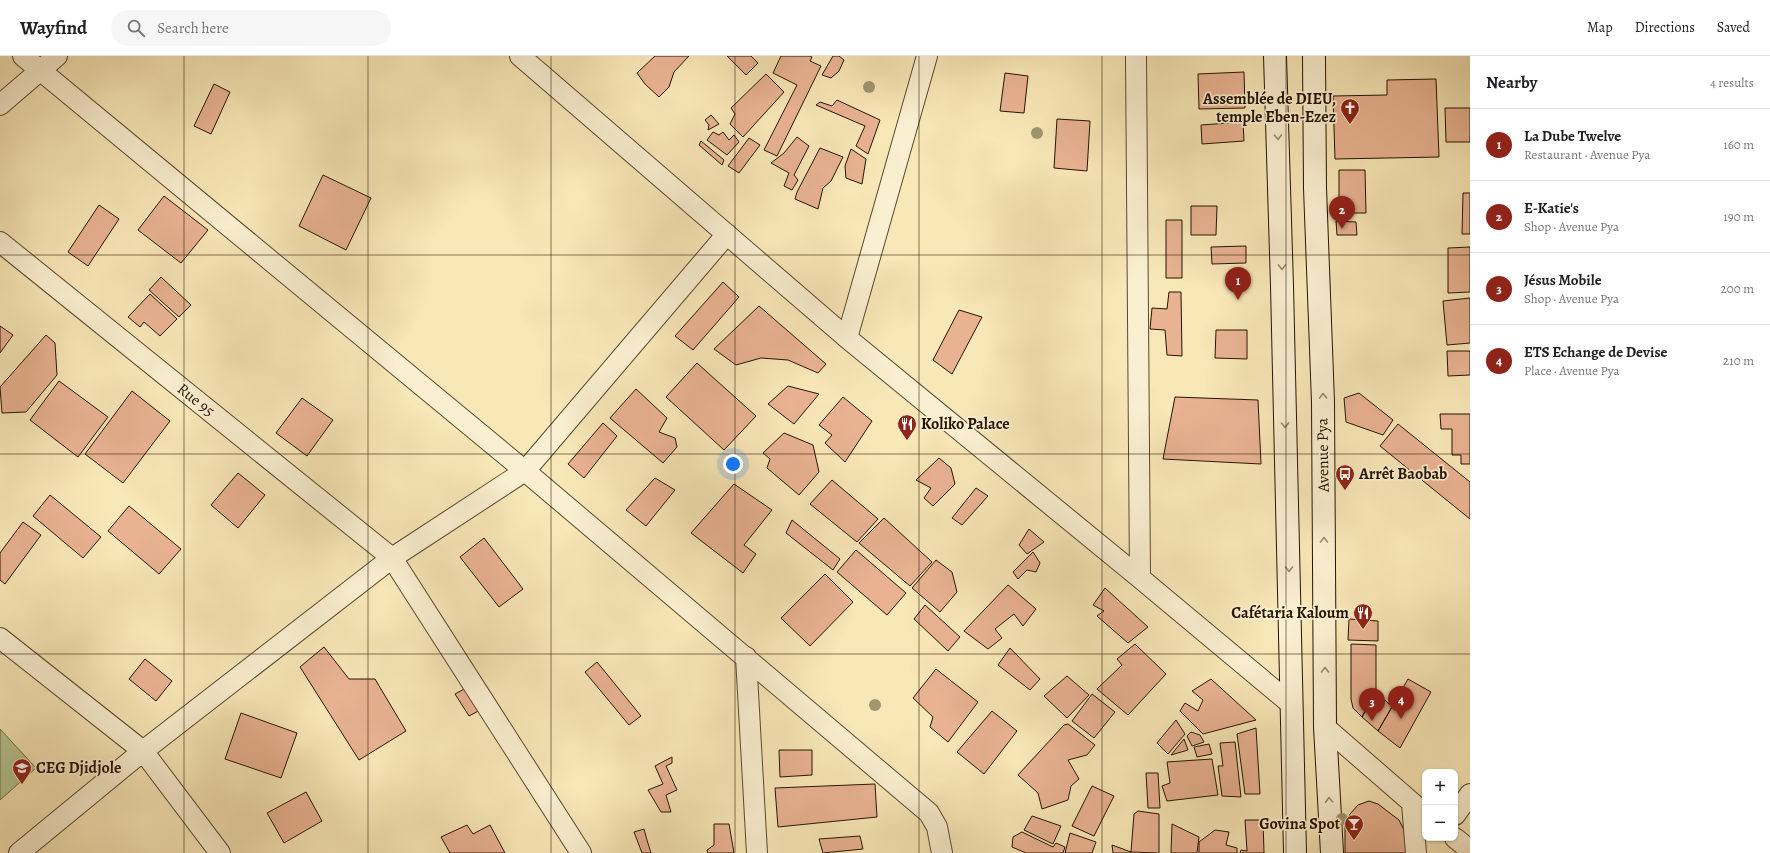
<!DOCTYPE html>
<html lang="en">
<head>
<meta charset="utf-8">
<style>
  body { margin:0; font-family:Alegreya,serif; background:#f6f6f6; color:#202124 }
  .controls { position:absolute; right:12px; bottom:12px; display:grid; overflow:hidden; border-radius:8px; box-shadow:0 1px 3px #0004 }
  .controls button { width:36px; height:36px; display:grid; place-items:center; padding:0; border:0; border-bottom:1px solid #e0e0e0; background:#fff; color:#202124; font:20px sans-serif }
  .you { position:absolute; left:733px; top:408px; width:14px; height:14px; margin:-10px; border:3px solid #fff; border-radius:50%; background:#1a73e8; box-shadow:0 0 0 6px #1a73e833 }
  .badge { display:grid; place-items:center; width:26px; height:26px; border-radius:50%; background:#8f2418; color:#fff; font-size:13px; font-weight:700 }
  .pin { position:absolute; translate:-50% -33px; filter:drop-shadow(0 1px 2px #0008) }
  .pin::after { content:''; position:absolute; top:21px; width:14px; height:12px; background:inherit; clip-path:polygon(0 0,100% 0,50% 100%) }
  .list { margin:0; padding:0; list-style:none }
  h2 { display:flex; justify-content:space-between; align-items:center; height:52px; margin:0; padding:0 16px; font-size:17px }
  h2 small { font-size:13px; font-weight:400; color:#757577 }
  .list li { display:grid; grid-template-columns:26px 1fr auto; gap:12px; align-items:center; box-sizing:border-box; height:72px; padding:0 16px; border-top:1px solid #e0e0e0 }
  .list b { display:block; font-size:15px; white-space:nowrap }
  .list p { margin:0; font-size:13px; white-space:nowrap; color:#757577 }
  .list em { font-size:13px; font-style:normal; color:#757577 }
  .icon { flex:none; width:22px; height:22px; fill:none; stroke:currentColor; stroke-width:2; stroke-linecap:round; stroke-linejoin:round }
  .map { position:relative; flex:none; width:1470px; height:797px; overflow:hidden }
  header { display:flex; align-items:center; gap:24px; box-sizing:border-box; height:56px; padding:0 20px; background:#fff; border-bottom:1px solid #e0e0e0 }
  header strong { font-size:19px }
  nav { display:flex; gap:22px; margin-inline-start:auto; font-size:14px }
  .search { width:280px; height:36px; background:#f6f6f6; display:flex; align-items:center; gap:10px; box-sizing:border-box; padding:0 14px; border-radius:22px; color:#757577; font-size:15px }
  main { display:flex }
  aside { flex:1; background:#fff }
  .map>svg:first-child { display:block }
  .grass { fill:#b7c793; stroke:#6e6e4a }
  .building { fill:#e9b392; stroke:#251401 }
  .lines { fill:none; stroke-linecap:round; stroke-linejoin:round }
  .minor-casing { stroke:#5a492e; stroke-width:22 }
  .secondary-casing { stroke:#251401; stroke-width:24 }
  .minor { stroke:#faefd0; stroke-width:20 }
  .secondary { stroke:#faefd0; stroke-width:22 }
  .tree { fill:#a0966f }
  .oneway { stroke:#9a8c73 }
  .grid { fill:none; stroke:#251401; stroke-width:1; stroke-opacity:0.55 }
  .labels { text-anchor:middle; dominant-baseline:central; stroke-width:3.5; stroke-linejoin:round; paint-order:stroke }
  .poi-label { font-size:16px; font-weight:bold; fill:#251401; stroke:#faefd0; text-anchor:end }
  .street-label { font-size:16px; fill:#251401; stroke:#faefd0 }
</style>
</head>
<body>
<header>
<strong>Wayfind</strong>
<div class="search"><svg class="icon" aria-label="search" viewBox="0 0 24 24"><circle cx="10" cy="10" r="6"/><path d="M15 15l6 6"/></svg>Search here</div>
<nav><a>Map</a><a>Directions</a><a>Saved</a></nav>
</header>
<main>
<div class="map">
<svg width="1470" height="797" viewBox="0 0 1470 797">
  <rect width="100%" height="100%" fill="#f8e7b7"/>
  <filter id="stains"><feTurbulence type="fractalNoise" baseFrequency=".005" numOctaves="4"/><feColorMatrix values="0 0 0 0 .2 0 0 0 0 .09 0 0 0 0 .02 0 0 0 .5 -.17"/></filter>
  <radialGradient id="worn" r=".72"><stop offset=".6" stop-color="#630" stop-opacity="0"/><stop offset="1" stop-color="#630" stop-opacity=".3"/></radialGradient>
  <path class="grass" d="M0,673L36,712L0,744Z"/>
  <path class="building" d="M655,0H689L674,16L669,31L659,41L645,28L637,17Z
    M727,0H751L758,7L746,19Z
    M781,0H810L812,1L810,5L821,10L777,100L764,94L797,29L773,17Z
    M833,0H839L844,4L839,15L831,22L822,19Z
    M1244,16L1245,52L1199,53L1198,18Z
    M1005,17L1028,20L1024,57L1000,55Z
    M766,18L784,36L743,81L730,68L735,58L731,52Z
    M1436,23L1439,101L1335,103L1333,40L1387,39V24Z
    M214,28L230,36L211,78L194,70Z
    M837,44L880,64L868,98L856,90L865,70L816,49L820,46L832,50Z
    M1445,52H1470V86H1446Z
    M711,59L719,68L708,74L709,69L705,64Z
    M1057,63L1090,65L1087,115L1054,112Z
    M1243,66L1244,85L1202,88L1201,69Z
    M713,76L719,79L723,76L729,84L734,79L739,86L727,99L707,84Z
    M797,81L809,90L794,119L798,124L792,134L784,130L789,117L771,107L784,97Z
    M749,82L760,89L739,117L728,110Z
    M701,85L724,104L722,109L699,89Z
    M820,92L843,101L831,125L823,132L818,153L795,143L797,136Z
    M851,93L866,103L862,128L846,122L845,110Z
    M1339,114H1365L1366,157H1339Z
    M323,119L371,142L346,194L299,170Z
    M1463,137H1470V178H1462Z
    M164,140L208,174L181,207L138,174Z
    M99,149L119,163L88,210L68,196Z
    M1191,150H1217L1216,179H1191Z
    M1166,164H1182V222H1166Z
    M1336,165L1356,166L1357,179H1337Z
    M1246,190V207L1212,208L1211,191Z
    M1470,191V236L1448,237V192Z
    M161,221L191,249L179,261L149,234Z
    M723,226L739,241L693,294L675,280Z
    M1169,236H1181L1182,300L1167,299L1165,274L1150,273L1152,252L1167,253Z
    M150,238L177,263L160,280L144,266L140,271L128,261Z
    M1470,242V287L1447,289L1443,245Z
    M759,250L826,308L818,317L788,304L761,302L736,309L714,293Z
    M959,254L982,261L952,318L933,304Z
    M0,270L13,279L0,297Z
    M1216,274H1247V303L1215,302Z
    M46,279L55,287L57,319L26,356L2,357L0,331Z
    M1447,295H1470V319L1448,320Z
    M697,307L756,360L724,394L666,341Z
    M59,325L108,361L78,401L30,364Z
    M788,330L819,338L794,368L768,348Z
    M636,333L667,362L659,376L675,382L677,391L663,407L610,362Z
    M132,335L170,365L123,427L85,398Z
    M1359,337L1393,364L1383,379L1346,366L1344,342Z
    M843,341L872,365L845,406L825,387L832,379L819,369Z
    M1175,341L1258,344L1261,408L1163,403Z
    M302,342L333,364L307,400L276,377Z
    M1440,358H1470V408H1461V399H1452V373H1441Z
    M603,367L617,380L584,422L568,408Z
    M1398,368L1470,426V463L1380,390Z
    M784,377L813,389L819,416L799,439L767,412L770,403L763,397Z
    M939,402L951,412L955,428L933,450L924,442L931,432L916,424Z
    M238,417L265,439L238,472L211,449Z
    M655,422L675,434L646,470L626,454Z
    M832,424L878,463L857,486L810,448Z
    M734,428L772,454L744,489L756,498L743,517L691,477Z
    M976,432L988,440L962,469L952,462Z
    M50,439L101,481L83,502L33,460Z
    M129,450L181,493L159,518L108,475Z
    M884,462L932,506L910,530L859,487Z
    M792,464L840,503L833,514L786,477Z
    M23,466L41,479L5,528L0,524V497Z
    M1029,473L1044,486L1027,498L1019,489Z
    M484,482L523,533L499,551L460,501Z
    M856,494L906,537L887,559L837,516Z
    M1033,496L1040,507L1036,516L1027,514L1018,523L1013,516Z
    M936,504L952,516L957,536L940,556L912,532Z
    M825,518L853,546L810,590L781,562Z
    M1008,529L1036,553L1023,570L1014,558L995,573L1002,582L988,593L964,575Z
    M1105,532L1148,571L1128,587L1097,560L1104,555L1093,549Z
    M925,549L960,581L948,595L914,563Z
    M1349,563L1378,565V585L1348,584Z
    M1135,588L1166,618L1128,659L1097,633L1122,609L1117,603Z
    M1351,588L1376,589V635L1362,661L1353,652L1351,643Z
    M324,591L349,623H375L406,675L359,704L300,611Z
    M1010,592L1040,623L1030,634L998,609Z
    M145,603L172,625L156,645L129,623Z
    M597,606L641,660L629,669L585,616Z
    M936,613L978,646L948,686L930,671L933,661L913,642Z
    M1067,620L1089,639L1067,662L1044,640Z
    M1211,623L1256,664L1203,678L1180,655L1185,647L1198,655L1203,644L1192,635Z
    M1408,623L1431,636L1400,692L1378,675Z
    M466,632L480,654L469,660L455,638Z
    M1376,635L1392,651L1378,675L1362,661Z
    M1092,638L1115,656L1094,682L1072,665Z
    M992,655L1017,675L984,718L957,696Z
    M241,657L297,677L281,722L225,703Z
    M1176,664L1185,678L1168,698L1157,687Z
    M1068,668L1095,689L1087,699L1068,704L1079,723L1071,730L1068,744L1042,753L1038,737L1018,719L1064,669Z
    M1256,672L1260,738H1245L1237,678Z
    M1191,676L1200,679L1204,686L1192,690L1187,680Z
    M1184,683L1188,694L1171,699Z
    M1235,686L1241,741L1222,740L1218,710H1223L1220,687Z
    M1209,688L1212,698L1197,701L1194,691Z
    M779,694H812V719L780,721Z
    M672,701V707L666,710L677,734L666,739L671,756H661L648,734L663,728L655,710Z
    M1212,703L1218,739L1167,745L1162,730L1170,727L1167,706Z
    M1146,717H1158L1160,752H1148Z
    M875,728L877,761L778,771L775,732Z
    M1092,730L1114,740L1094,780L1072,770Z
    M306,736L322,765L284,787L267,757Z
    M1369,745L1378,748L1399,764L1406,778L1407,797H1345V770L1350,758L1358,749Z
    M1138,755L1159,758V797L1131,796L1134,758Z
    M1032,760L1061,770L1053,788L1024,774Z
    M1245,764H1263L1264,797H1240L1241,794L1247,795Z
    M714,768H729L734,797H708L707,794L714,789Z
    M1172,768L1199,781L1197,797H1171Z
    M467,769L473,778L490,769L505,797H450L441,781Z
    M644,773L647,784L651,797H642L634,776Z
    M1215,774L1229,776L1226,789L1237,792V797H1199V786Z
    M1022,776L1053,791L1056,787L1065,791L1063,797H1026L1012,791L1013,781Z
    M1070,777L1096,786L1092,797H1065Z
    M860,780L863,793L823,797L819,783Z
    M1112,789L1131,796V797H1113Z"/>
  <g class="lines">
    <defs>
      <path id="minor" d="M23,0L525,415L929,757L937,771L942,797
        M520,0L847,282L1140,522L1291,648
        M1136,0L1140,522
        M0,49L57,0
        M0,186L392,502L581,797
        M847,282L927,0
        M0,582L143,695L220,797
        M746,601L757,797
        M1325,671L1425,758
        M1412,748L1416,797
        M1455,759L1470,738
        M1455,782L1470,794
        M19,797L143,695L392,502L525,415L727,178"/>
      <path id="secondary" d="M1275,0L1282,230L1295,797
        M1314,0L1315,132L1323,346L1325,671L1332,797"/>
    </defs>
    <use href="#minor" class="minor-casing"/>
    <use href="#secondary" class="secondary-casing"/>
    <use href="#minor" class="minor"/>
    <use href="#secondary" class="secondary"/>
  </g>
  <g class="tree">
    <circle cx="869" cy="31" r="6"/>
    <circle cx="1037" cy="77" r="6"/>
    <circle cx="875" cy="649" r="6"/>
    <circle cx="1342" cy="763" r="6"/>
  </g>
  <defs><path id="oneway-chevron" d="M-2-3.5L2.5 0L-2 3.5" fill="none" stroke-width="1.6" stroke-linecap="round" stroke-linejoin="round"/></defs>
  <g class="oneway">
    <use href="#oneway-chevron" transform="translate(1278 81) rotate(88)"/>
    <use href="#oneway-chevron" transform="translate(1282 211) rotate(88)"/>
    <use href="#oneway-chevron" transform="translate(1323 340) rotate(-92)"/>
    <use href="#oneway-chevron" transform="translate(1285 369) rotate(89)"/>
    <use href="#oneway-chevron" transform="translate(1324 484) rotate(-90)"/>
    <use href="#oneway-chevron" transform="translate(1289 513) rotate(89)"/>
    <use href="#oneway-chevron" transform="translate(1325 614) rotate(-90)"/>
    <use href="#oneway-chevron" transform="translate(1329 744) rotate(-93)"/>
  </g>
  <path class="grid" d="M184,0V797M368,0V797M551,0V797M735,0V797M919,0V797M1102,0V797M1286,0V797M0,199H1470M0,398H1470M0,598H1470"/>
  <defs>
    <symbol id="church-pin" viewBox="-11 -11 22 30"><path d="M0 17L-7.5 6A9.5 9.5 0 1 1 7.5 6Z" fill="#8f2418" stroke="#faefd0"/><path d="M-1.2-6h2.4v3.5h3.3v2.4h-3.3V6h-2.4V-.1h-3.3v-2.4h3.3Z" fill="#fff"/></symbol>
    <symbol id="restaurant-pin" viewBox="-11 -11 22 30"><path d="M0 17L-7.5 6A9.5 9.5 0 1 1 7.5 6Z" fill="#8f2418" stroke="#faefd0"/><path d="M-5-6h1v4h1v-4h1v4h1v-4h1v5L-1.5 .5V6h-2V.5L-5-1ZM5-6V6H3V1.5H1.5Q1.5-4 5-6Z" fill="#fff"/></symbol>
    <symbol id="bus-pin" viewBox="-11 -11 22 30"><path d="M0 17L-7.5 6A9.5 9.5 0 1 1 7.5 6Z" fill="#8f2418" stroke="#faefd0"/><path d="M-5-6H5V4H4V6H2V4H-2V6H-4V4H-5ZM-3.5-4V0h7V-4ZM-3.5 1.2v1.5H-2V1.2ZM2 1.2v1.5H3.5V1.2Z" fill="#fff"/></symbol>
    <symbol id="school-pin" viewBox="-11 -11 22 30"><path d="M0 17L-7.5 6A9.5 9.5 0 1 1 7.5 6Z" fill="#8f2418" stroke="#faefd0"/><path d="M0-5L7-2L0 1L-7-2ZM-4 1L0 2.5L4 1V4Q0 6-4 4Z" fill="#fff"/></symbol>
    <symbol id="bar-pin" viewBox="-11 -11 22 30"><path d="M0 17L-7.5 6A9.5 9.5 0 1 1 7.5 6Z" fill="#8f2418" stroke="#faefd0"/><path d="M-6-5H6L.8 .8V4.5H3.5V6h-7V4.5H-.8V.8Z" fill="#fff"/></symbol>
  </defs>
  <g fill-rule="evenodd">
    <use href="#church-pin" x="1339" y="41" width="22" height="30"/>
    <use href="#restaurant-pin" x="896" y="357" width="22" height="30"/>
    <use href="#bus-pin" x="1334" y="407" width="22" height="30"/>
    <use href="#restaurant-pin" x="1352" y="546" width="22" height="30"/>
    <use href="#school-pin" x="11" y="701" width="22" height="30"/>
    <use href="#bar-pin" x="1343" y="757" width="22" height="30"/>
  </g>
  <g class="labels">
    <g class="poi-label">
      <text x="1336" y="43">Assemblée de DIEU,<tspan x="1336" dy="18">temple Eben-Ezez</tspan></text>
      <text x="921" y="368" text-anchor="start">Koliko Palace</text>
      <text x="1359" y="418" text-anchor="start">Arrêt Baobab</text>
      <text x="1349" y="557">Cafétaria Kaloum</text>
      <text x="36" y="712" text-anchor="start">CEG Djidjole</text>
      <text x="1340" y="768">Govina Spot</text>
    </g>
    <g class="street-label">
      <text transform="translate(196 344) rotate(39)">Rue 95</text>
      <text transform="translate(1323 399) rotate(-91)">Avenue Pya</text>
    </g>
  </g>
  <rect width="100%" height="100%" filter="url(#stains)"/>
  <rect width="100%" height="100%" fill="url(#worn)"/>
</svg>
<div class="controls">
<button>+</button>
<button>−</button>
</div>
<div class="you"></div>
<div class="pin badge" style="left:1238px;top:244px">1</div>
<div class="pin badge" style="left:1342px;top:173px">2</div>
<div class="pin badge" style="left:1372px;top:665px">3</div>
<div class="pin badge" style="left:1401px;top:663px">4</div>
</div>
<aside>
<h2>Nearby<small>4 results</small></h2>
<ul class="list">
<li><span class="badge">1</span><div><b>La Dube Twelve</b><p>Restaurant · Avenue Pya</p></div><em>160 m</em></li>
<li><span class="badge">2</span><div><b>E-Katie's</b><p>Shop · Avenue Pya</p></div><em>190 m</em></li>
<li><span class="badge">3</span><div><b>Jésus Mobile</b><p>Shop · Avenue Pya</p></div><em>200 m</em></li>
<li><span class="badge">4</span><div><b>ETS Echange de Devise</b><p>Place · Avenue Pya</p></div><em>210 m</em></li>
</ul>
</aside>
</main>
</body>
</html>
